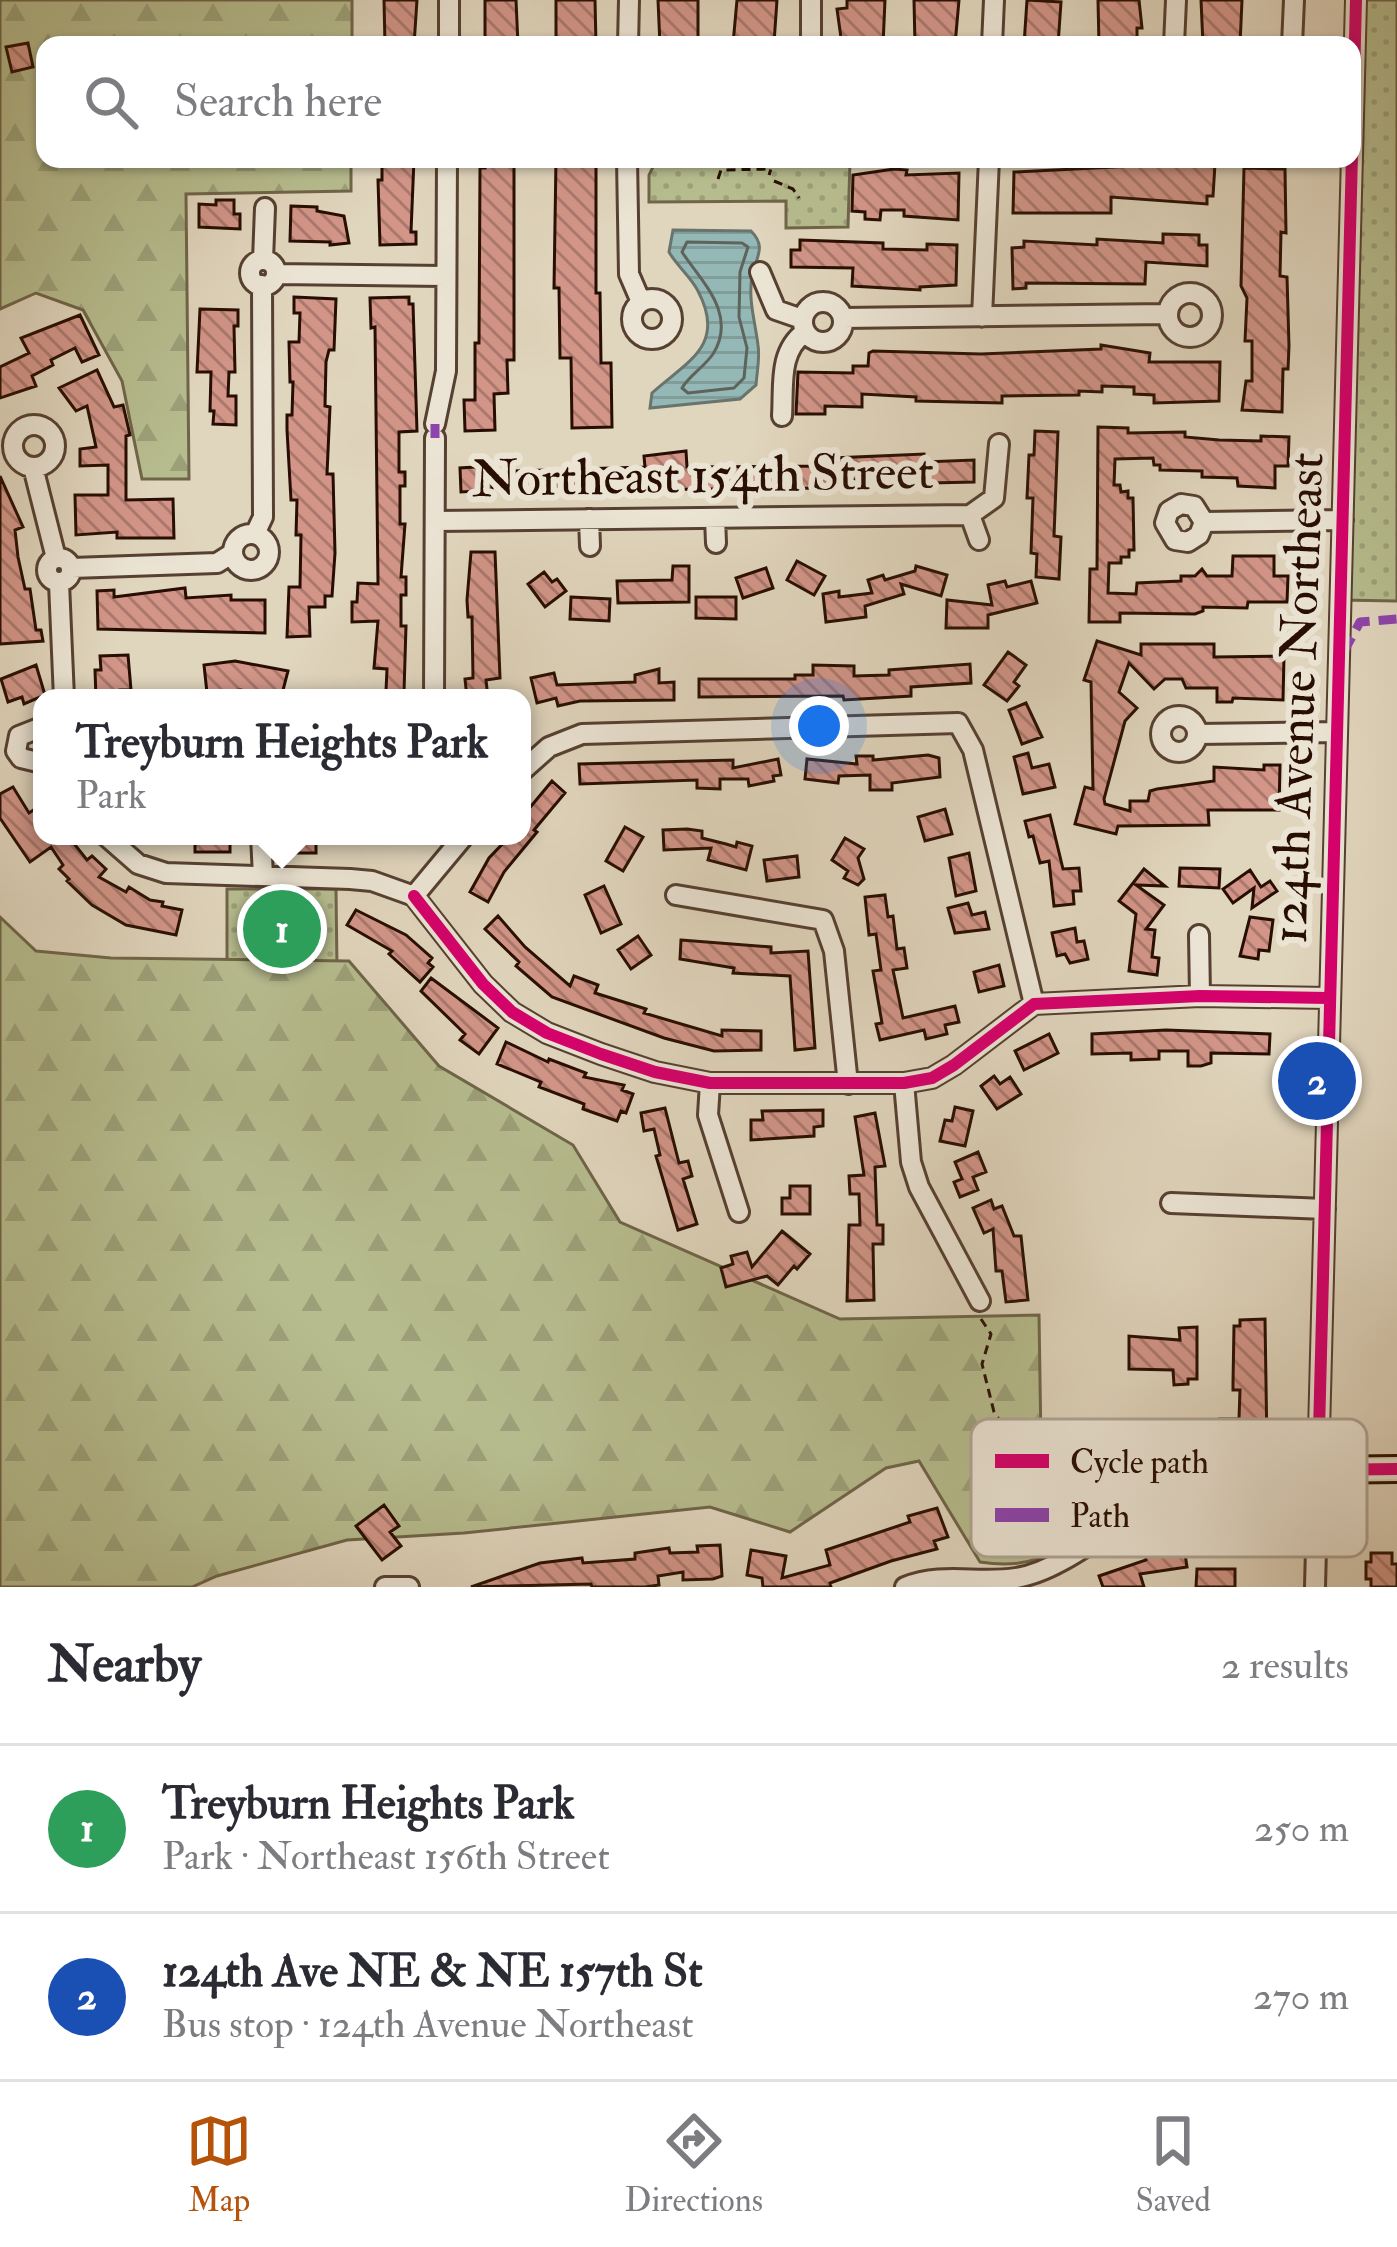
<!DOCTYPE html>
<html lang="en">
<head>
<meta charset="utf-8">
<style>
  body { margin:0; font-family:"IM FELL Double Pica",serif; background:#f7f7f7; color:#2b2b33 }
  .you { position:absolute; left:819px; top:726px; width:42px; height:42px; margin:-30px; border:9px solid #fff; border-radius:50%; background:#1a73e8; box-shadow:0 0 0 18px #1a73e833 }
  .badge { display:grid; place-items:center; width:78px; height:78px; border-radius:50%; background:#b45309; color:#fff; font-size:39px; font-weight:700 }
  .pin { position:absolute; translate:-50% -50%; border:6px solid #fff; box-shadow:0 3px 12px #0006 }
  .popup { position:absolute; left:33px; top:689px; width:498px; height:156px; box-sizing:border-box; display:grid; place-content:center; border-radius:24px; background:#fff; filter:drop-shadow(0 3px 9px #0005); font-size:39px; white-space:nowrap; color:#7c7c81 }
  .popup b { font-size:45px; color:#2b2b33 }
  .popup::after { content:''; position:absolute; left:50%; top:100%; margin-left:-24px; border:24px solid transparent; border-top-color:#fff }
  .list { margin:0; padding:0; list-style:none }
  h2 { display:flex; justify-content:space-between; align-items:center; height:156px; margin:0; padding:0 48px; font-size:51px }
  h2 small { font-size:39px; font-weight:400; color:#7c7c81 }
  .list li { display:grid; grid-template-columns:78px 1fr auto; gap:36px; align-items:center; box-sizing:border-box; height:168px; padding:0 48px; border-top:3px solid #e1e1e2 }
  .list b { display:block; font-size:45px; white-space:nowrap }
  .list p { margin:0; font-size:39px; white-space:nowrap; color:#7c7c81 }
  .list em { font-size:39px; font-style:normal; color:#7c7c81 }
  .icon { flex:none; width:66px; height:66px; fill:none; stroke:currentColor; stroke-width:2; stroke-linecap:round; stroke-linejoin:round }
  .map { position:relative; flex:none; width:1397px; height:1587px; overflow:hidden }
  .search { position:absolute; background:#fff; box-shadow:0 3px 9px #0004; left:36px; right:36px; top:36px; height:132px; display:flex; align-items:center; gap:30px; box-sizing:border-box; padding:0 42px; border-radius:24px; color:#7c7c81; font-size:45px }
  .sheet { height:492px; background:#fff }
  nav { display:flex; justify-content:space-around; align-items:center; box-sizing:border-box; height:168px; border-top:3px solid #e1e1e2; background:#fff; font-size:33px; color:#7c7c81 }
  nav a { display:grid; justify-items:center; gap:6px }
  nav .on { color:#b45309 }
  .map>svg:first-child { display:block }
  .grass { fill:url(#grass-dots); stroke:#6f6548; stroke-width:3 }
  .forest { fill:url(#forest-firs); stroke:#6f6548; stroke-width:3 }
  .water { fill:url(#water-rules); stroke:#69746d; stroke-width:3 }
  .lines { fill:none; stroke-linecap:round; stroke-linejoin:round }
  .shore { stroke:#5e635c; stroke-width:3 }
  .building { fill:url(#building-back-hatch); stroke:#280e02; stroke-width:3 }
  .minor-casing { stroke:#564031; stroke-width:24 }
  .major-casing { stroke:#280e02; stroke-width:30 }
  .path { stroke:#280e02; stroke-width:3; stroke-dasharray:9 6; stroke-linecap:butt }
  .minor { stroke:#ebe4d4; stroke-width:18 }
  .major { stroke:#e0d5bd; stroke-width:24 }
  .quiet { stroke:#8e44ad; stroke-width:9; stroke-dasharray:18 9; stroke-linecap:butt }
  .cycleway-casing { stroke:#ebe4d4; stroke-width:20 }
  .cycleway { stroke:#d6006c; stroke-width:12 }
  .labels { text-anchor:middle; dominant-baseline:central; stroke-width:12; stroke-linejoin:round; paint-order:stroke }
  .street-label { font-size:51px; fill:#280e02; stroke:#ebe4d4 }
  .key { fill:#ebe4d4; stroke:#b0a495; stroke-width:3 }
  .key-label { font-size:33px; fill:#280e02 }
</style>
</head>
<body>
<div class="map">
<svg width="1397" height="1587" viewBox="0 0 1397 1587">
  <defs>
    <pattern id="grass-dots" width="8" height="8" patternUnits="userSpaceOnUse" patternTransform="scale(3)"><rect width="8" height="8" fill="#b6bc8e"/><path d="M2 2h.1M6 6h.1" fill="none" stroke="#9ca079" stroke-width="1.8" stroke-linecap="round"/></pattern>
    <pattern id="forest-firs" width="22" height="20" patternUnits="userSpaceOnUse" patternTransform="scale(3)"><rect width="22" height="20" fill="#b6bc8e"/><path d="M5 1l3.5 6h-7zM16 11l3.5 6h-7z" fill="#9ca079"/></pattern>
    <pattern id="water-rules" width="6" height="5" patternUnits="userSpaceOnUse" patternTransform="scale(3)"><rect width="6" height="5" fill="#94b8b5"/><path d="M0 2.5h6" fill="none" stroke="#809d9a"/></pattern>
    <pattern id="building-back-hatch" width="6" height="6" patternUnits="userSpaceOnUse" patternTransform="scale(3)"><rect width="6" height="6" fill="#d29588"/><path d="M-1 5l2 2M0 0l6 6M5-1l2 2" fill="none" stroke="#aa786d"/></pattern>
  </defs>
  <rect width="100%" height="100%" fill="#e0d5bd"/>
  <filter id="stains"><feTurbulence type="fractalNoise" baseFrequency=".00167" numOctaves="4"/><feColorMatrix values="0 0 0 0 .2 0 0 0 0 .09 0 0 0 0 .02 0 0 0 .5 -.17"/></filter>
  <radialGradient id="worn" r=".72"><stop offset=".6" stop-color="#630" stop-opacity="0"/><stop offset="1" stop-color="#630" stop-opacity=".3"/></radialGradient>
  <path class="grass" d="M1356,0H1397V601L1340,600Z
    M850,161L848,227L786,228V201L649,202V175L654,165Z
    M227,889H336L337,968L227,970Z"/>
  <path class="forest" d="M0,0H352V45H45V159H351V191L186,194L189,479H142L122,381L83,310L36,293L0,309Z
    M0,917L36,951L111,958L349,961L439,1066L573,1145L620,1222L840,1319L1039,1315L1041,1444L1091,1528C1049,1555 1031,1570 980,1562L919,1461L886,1468L790,1532L710,1507L464,1533L347,1540L217,1576L192,1587H0Z"/>
  <path class="water" d="M673,230L751,231C767,247 756,257 752,276C748,300 755,321 758,345C760,357 757,372 756,385L740,399L650,408L652,393C686,362 727,346 698,291C691,277 677,266 669,252Z"/>
  <g class="lines">
    <path class="shore" d="M687,242L742,243L748,247L740,272L739,317L747,348L744,378L734,388L688,393L682,388C689,376 704,367 713,354C738,314 701,281 682,252Z"/>
  </g>
  <path class="building" d="M384,0H417L414,45H385Z
    M485,0H516L518,45H485Z
    M556,0H595L596,45H556Z
    M658,0H698V45H660Z
    M737,0H777L774,43L733,44Z
    M847,0H885L883,45H842L837,9L847,8Z
    M914,0H959L955,45H915Z
    M1027,0L1061,2L1058,45H1024Z
    M1098,0H1139L1142,28H1137V45H1099Z
    M1201,0H1242L1240,45H1203Z
    M28,43L33,67L12,72L6,47Z
    M382,159H414L411,232H416V244L380,245L378,180H382Z
    M485,159H514V360H507L508,393L494,394L495,430L465,431L464,400H475V343H479L480,168H485Z
    M556,159H596V293H600L601,363H611L612,427L572,428L571,358H560L559,288H554Z
    M1133,163L1215,164L1213,196H1207V204L1111,197V213H1013L1014,172L1133,166Z
    M1244,168L1285,169L1286,233L1281,232L1280,276L1287,277L1289,346L1288,369H1283L1282,412L1242,410L1246,381H1252V341H1245L1247,298L1241,286Z
    M894,169L907,170L906,175L959,173L958,220L904,216V210H881L880,220L865,219V212L852,211L853,175Z
    M216,200H234V214H240V229L199,227V204L216,205Z
    M291,206L317,207V211L344,216L349,243L330,245V242L290,241Z
    M1163,234L1199,235V245H1207V266L1146,262L1145,284L1026,283V288L1013,289L1012,248L1024,247V241L1097,245V239L1163,243Z
    M800,240L883,243V249L927,250V244L957,245L956,285L920,287V290L852,286L853,268L791,267V250H800Z
    M294,297L336,299L334,350H329L326,362L325,406L330,407L327,474H333L335,553L332,596H325V607H309L310,636L287,637L289,587H300L301,535H296L297,500H291L287,430V415H292L293,382H290L289,342H299L300,313H294Z
    M409,297V304H413L417,431L399,432V472H405V486H400V524H405L401,577H406V595H401V626H406L404,692L386,691L387,669L374,668L378,621L352,622V602H357L358,583L378,584L375,327L371,328L370,298Z
    M200,309L238,310V326H234L235,372H229L228,396H236V425L213,424L214,411H210L211,372H197Z
    M80,315L99,355L82,362L75,348L51,360L53,365L32,376L36,386L0,398V367L29,353L21,338Z
    M1101,345L1150,353L1149,362H1220L1219,401L1154,403V395L1134,394V387L1102,386V392L1079,391V395L1002,396V403L916,401V397L862,394V407L825,406V414H796L798,372L853,373V366H868L869,353L873,351L981,354L1101,349Z
    M97,370L114,407L123,405L130,435L126,436V500L173,499L174,538H117V532L76,535L75,495H108V465L80,466V449L96,447L87,406L76,411L59,388Z
    M1098,427L1128,428V433L1185,432V437L1219,440L1261,441V436L1289,437L1288,466H1275V488L1238,486L1237,478L1202,477V471L1160,470V465H1154L1153,458L1115,459L1114,485H1120L1121,492L1128,491V498H1133L1134,550H1129V557H1121V563H1109L1108,593L1136,594L1137,583L1181,581V576H1195L1202,569L1207,576H1232L1233,556H1274V576H1288L1287,602H1248L1247,608L1203,607V611L1195,614L1120,613V622H1089L1090,569H1097Z
    M1035,431L1058,432L1054,536L1061,537L1059,579L1036,577L1037,554L1031,553L1033,498H1027L1029,455H1034Z
    M686,451L687,467L833,466V458L924,454V462L974,460V482L885,484V479L851,480V486L829,488L515,491V471L645,467L644,456Z
    M491,466L492,490L461,492L460,468Z
    M0,476L23,527L15,530L18,557L25,589H30L36,630H41L43,641L0,644Z
    M471,552H495L500,678L486,680L488,698H467L465,679L473,678L472,617H468L467,600Z
    M797,561L825,576L814,595L787,580Z
    M673,566H689V602L618,603L617,581L672,580Z
    M916,566L947,575L941,596L901,584L904,594L865,606L866,617L826,622L823,594L839,591V597L872,593L868,580L883,575L885,580L915,571Z
    M766,568L773,588L743,598L736,578Z
    M544,572L552,582L557,579L566,591L545,607L528,584Z
    M1005,581L1007,587L1031,581L1037,603L988,615V628H946L947,600L992,605L988,585Z
    M185,588L186,598L231,595V600H265V633L98,629L97,591L114,590V597Z
    M571,597L610,599L609,621L570,619Z
    M696,597H736V619L696,618Z
    M1097,641L1141,655V644H1214V657L1284,656L1283,700L1233,698L1232,702H1217V688H1186L1182,679H1165L1154,689L1129,663L1119,692L1137,708L1125,721L1104,799L1105,804L1130,811V801H1148L1150,791L1157,789L1214,781V767L1264,770V765H1280L1279,810H1208L1209,825L1118,826L1116,834L1075,824L1085,787L1093,789L1091,682L1084,680Z
    M1008,652L1026,665L1014,682L1019,686L1007,701L984,685Z
    M128,655L131,690H120V698H96L95,670H101L100,656Z
    M235,661L288,671L281,698H260L261,695L241,690L207,693L204,665Z
    M970,664L971,683L911,687V696L844,700L843,696L699,697V679H795V675H813V665L854,666V676L889,675V670Z
    M36,665L45,695L24,704L22,697L8,702L1,679Z
    M659,669V683L674,682V700L580,701L558,706L556,698L537,703L531,678L554,673L557,685L635,682V675Z
    M1026,703L1042,737L1022,744L1009,710Z
    M1028,753L1032,768L1049,764L1055,787L1023,794L1014,757Z
    M928,755L939,758L940,777L892,783V790H870V775L839,776L838,783L805,779L807,759L857,764L856,756H873V760Z
    M778,759L781,775L773,776L774,781L749,786L748,779H720V789L697,788V780L580,784L579,764L733,760V768Z
    M552,781L565,793L534,830L537,832L504,872L488,902L470,892L489,858L510,836H522V817Z
    M13,787L29,813L35,809L42,819V836H68L87,860L92,856L106,869L99,877L126,892L129,887L150,900L163,902L162,906L182,910L176,935L126,925L92,905L67,881L69,879L59,869L63,865L51,847L30,862L0,818V794Z
    M945,809L952,834L925,841L918,817Z
    M1050,815L1063,869L1079,868L1081,891H1073L1074,904L1054,906L1049,861L1040,863L1033,836L1029,837L1025,821Z
    M625,827L643,837L623,871L606,861Z
    M687,829L702,831V838L726,844L736,847L737,842L752,846L746,870L708,860L711,848L664,850L663,830Z
    M195,836H230V852H195Z
    M290,836H316V853H289Z
    M845,838L864,849L858,858L864,879L858,885L844,878L848,871L832,860Z
    M969,853L976,891L956,896L949,858Z
    M797,856L799,877L767,881L764,860Z
    M1180,868L1220,869L1219,888L1179,886Z
    M1144,869L1165,886L1136,885L1164,905L1146,929L1155,930L1152,957L1159,958L1157,975L1129,971L1136,914L1119,901Z
    M1250,870L1261,887L1270,881L1277,891L1252,908L1254,888L1233,903L1223,889Z
    M604,886L621,924L601,933L585,895Z
    M885,895L888,917L893,916L897,949L904,948L907,968L893,970L903,1018L955,1006L959,1022L945,1025L947,1034L926,1039L924,1030L880,1040L876,1024L882,1023L873,971L881,970L876,934L869,935L865,897Z
    M968,903L972,915L985,912L989,929L955,933L948,908Z
    M356,910L406,935L432,958L428,963L433,967L420,982L389,954L392,951L347,925Z
    M498,916L525,947L570,986L574,976L598,985L595,993L646,1009L644,1013L722,1036V1030L761,1031V1050L714,1051L664,1038L552,997L516,966L519,962L485,929Z
    M1250,917L1273,920L1269,951L1259,950L1258,959L1240,956Z
    M1075,928L1077,942L1084,941L1088,959L1070,963L1065,954L1057,956L1052,933Z
    M638,936L651,955L631,969L618,950Z
    M681,940L771,947V953L808,951L815,1048L795,1050L790,976L733,973L734,968L680,959Z
    M999,965L1004,986L979,992L974,972Z
    M431,978L498,1028L479,1054L460,1040L465,1034L421,991Z
    M1166,1030L1270,1034L1269,1054L1211,1053V1063L1201,1066H1188V1051H1159V1059L1131,1060V1053L1092,1054V1034Z
    M1049,1034L1058,1053L1024,1070L1015,1051Z
    M506,1042L548,1062L549,1059L586,1073L584,1077L624,1085L622,1090L633,1094L626,1113L621,1111L617,1121L583,1109L584,1104L539,1087L541,1082L497,1064Z
    M994,1076L1000,1084L1010,1077L1021,1094L997,1109L981,1086Z
    M955,1107L973,1111L965,1146L940,1141L945,1120L952,1121Z
    M665,1108L679,1163L688,1161L692,1176L683,1179L697,1224L678,1230L656,1156L660,1155L654,1129L644,1131L641,1113Z
    M823,1110V1126L814,1127V1136L751,1140V1120H763L762,1111Z
    M875,1113L885,1166L875,1167L877,1225H883V1244H873L874,1300L847,1301L849,1225H860L859,1194H850L849,1176L864,1175L855,1117Z
    M978,1152L986,1172L973,1177L978,1190L960,1197L954,1182L962,1179L955,1162Z
    M790,1186H810V1214H782V1198H790Z
    M991,1200L994,1209L1002,1206L1014,1236H1021L1028,1300L1006,1302L1002,1271H996L993,1229L984,1233L973,1208Z
    M782,1231L810,1254L797,1269L794,1266L778,1285L767,1276L726,1287L721,1268L733,1264L731,1256L747,1252L752,1267Z
    M1265,1319L1267,1447H1229V1442L1188,1456L1116,1466L1094,1474L1086,1442L1123,1433L1124,1437L1188,1429L1219,1419H1239L1240,1390H1233V1383L1234,1326H1240V1320Z
    M1197,1327V1379H1188V1384L1174,1385L1173,1370L1129,1369V1336L1180,1340L1179,1328Z
    M384,1505L399,1526L390,1532L401,1546L382,1560L356,1526Z
    M937,1508L948,1537L934,1541L937,1549L891,1561L830,1583L831,1587H763L762,1578L747,1575L751,1550L786,1556L782,1578L830,1565L826,1550L910,1522L908,1516Z
    M1240,1511V1515L1258,1514L1260,1534H1252V1540L1227,1542L1224,1512Z
    M1182,1534L1187,1567L1140,1574L1144,1587H1103L1099,1576L1146,1560L1145,1548L1159,1543L1158,1537Z
    M720,1545L722,1576L713,1579L683,1580V1572L658,1576L659,1585L645,1587H592L591,1584L471,1587L540,1563L582,1558L583,1563L635,1559V1553L669,1548L670,1553L698,1552L697,1546Z
    M1371,1553H1392V1564H1397V1587H1371V1579H1366V1562H1371Z
    M1197,1569H1235V1587H1196Z"/>
  <g class="lines">
    <defs>
      <path id="minor" d="M449,45V0
        M628,45L629,0
        M811,45V0
        M992,45L994,0
        M1174,45L1176,0
        M1292,45L1294,0
        M627,159L629,274L641,302
        M263,260L265,208
        M250 273a13 13 0 1 1 26 0a13 13 0 1 1-26 0Z
        M760,272L776,310L802,319
        M276,274L445,276
        M1168 315a22 22 0 1 1 44 0a22 22 0 1 1-44 0Z
        M632 319a20 20 0 1 1 40 0a20 20 0 1 1-40 0Z
        M803 322a20 20 0 1 1 40 0a20 20 0 1 1-40 0Z
        M982,317L989,159
        M843,318L1167,314
        M782,416C784,385 778,352 805,332
        M435,424L446,371L447,159
        M13 446a21 21 0 1 1 42 0a21 21 0 1 1-42 0Z
        M33,467L56,558
        M970,515L994,498L999,444
        M970,515L979,540
        M715,518L716,543
        M589,519L590,546
        M436,521L970,515
        M1204,522L1194,506L1181,504L1169,511L1165,523L1175,540L1188,542L1199,535L1204,522L1343,520
        M233 552a18 18 0 1 1 36 0a18 18 0 1 1-36 0Z
        M255,534L263,517L262,285
        M47 570a12 12 0 1 1 24 0a12 12 0 1 1-24 0Z
        M72,568L217,563L233,553
        M59,583L64,698
        M434,698L435,438
        M1161 734a18 18 0 1 1 36 0a18 18 0 1 1-36 0Z
        M42,727L19,736L16,751L21,758L42,763
        M1198,734L1335,732
        M522,771L549,747L582,734L958,723L973,750L1034,1004
        M106,836L138,864L166,873L350,879L372,881L414,896
        M261,836L263,876
        M676,895L823,920L834,951L848,1084
        M414,896L483,984L512,1012L547,1033L601,1054L655,1072L710,1083H904L932,1078L954,1065L1034,1004L1200,996L1328,998
        M414,896L464,836
        M1199,935L1200,996
        M710,1083L708,1115L739,1212
        M904,1083L911,1162L919,1187L980,1301
        M1171,1203L1325,1209
        M385,1587H409
        M905,1587C943,1572 977,1584 1016,1578C1062,1571 1114,1524 1154,1502C1204,1475 1264,1475 1318,1470
        M1315,1587L1356,0"/>
      <path id="major" d="M1318,1470L1397,1469"/>
    </defs>
    <use href="#minor" class="minor-casing"/>
    <use href="#major" class="major-casing"/>
    <path class="path" d="M718,179L721,170L771,169L769,175
      M774,181L793,189L799,198
      M981,1319L991,1334L982,1364L994,1412L1020,1449L1030,1481L1032,1515L1048,1548
      M1346,1444V1440
      M1298,1493V1496"/>
    <use href="#minor" class="minor"/>
    <use href="#major" class="major"/>
    <path class="quiet" d="M435,438V424
      M1343,653L1360,622L1397,619"/>
    <defs>
      <path id="cycleway" d="M1356,0L1318,1470L1397,1469
        M414,896L483,984L512,1012L547,1033L601,1054L655,1072L710,1083H904L932,1078L954,1065L1034,1004L1200,996L1328,998"/>
    </defs>
    <use href="#cycleway" class="cycleway-casing"/>
    <use href="#cycleway" class="cycleway"/>
  </g>
  <g class="labels">
    <g class="street-label">
      <text transform="translate(703 476) rotate(-1)">Northeast 154th Street</text>
      <text transform="translate(1298 698) rotate(-88)">124th Avenue Northeast</text>
    </g>
  </g>
  <rect x="971" y="1419" width="396" height="138" rx="18" class="key"/>
  <rect x="995" y="1454" width="54" height="14" fill="#d6006c"/>
  <rect x="995" y="1508" width="54" height="14" fill="#8e44ad"/>
  <g class="key-label">
    <text x="1070" y="1473">Cycle path</text>
    <text x="1070" y="1527">Path</text>
  </g>
  <rect width="100%" height="100%" filter="url(#stains)"/>
  <rect width="100%" height="100%" fill="url(#worn)"/>
</svg>
<div class="you"></div>
<div class="pin badge" style="left:282px;top:929px;background:#2e9e5b">1</div>
<div class="popup"><b>Treyburn Heights Park</b>Park</div>
<div class="pin badge" style="left:1317px;top:1081px;background:#1a4fb4">2</div>
<div class="search"><svg class="icon" aria-label="search" viewBox="0 0 24 24"><circle cx="10" cy="10" r="6"/><path d="M15 15l6 6"/></svg>Search here</div>
</div>
<section class="sheet">
<h2>Nearby<small>2 results</small></h2>
<ul class="list">
<li><span class="badge" style="background:#2e9e5b">1</span><div><b>Treyburn Heights Park</b><p>Park · Northeast 156th Street</p></div><em>250 m</em></li>
<li><span class="badge" style="background:#1a4fb4">2</span><div><b>124th Ave NE &amp; NE 157th St</b><p>Bus stop · 124th Avenue Northeast</p></div><em>270 m</em></li>
</ul>
</section>
<nav>
<a class="on"><svg class="icon" aria-label="map" viewBox="0 0 24 24"><path d="M3 6l6-2 6 2 6-2v14l-6 2-6-2-6 2zM9 4v14M15 6v14"/></svg>Map</a>
<a><svg class="icon" aria-label="directions" viewBox="0 0 24 24"><path d="M12 3l9 9-9 9-9-9zM9 14v-3h6M13 9l2 2-2 2"/></svg>Directions</a>
<a><svg class="icon" aria-label="saved" viewBox="0 0 24 24"><path d="M7 4h10v16l-5-4-5 4z"/></svg>Saved</a>
</nav>
</body>
</html>
